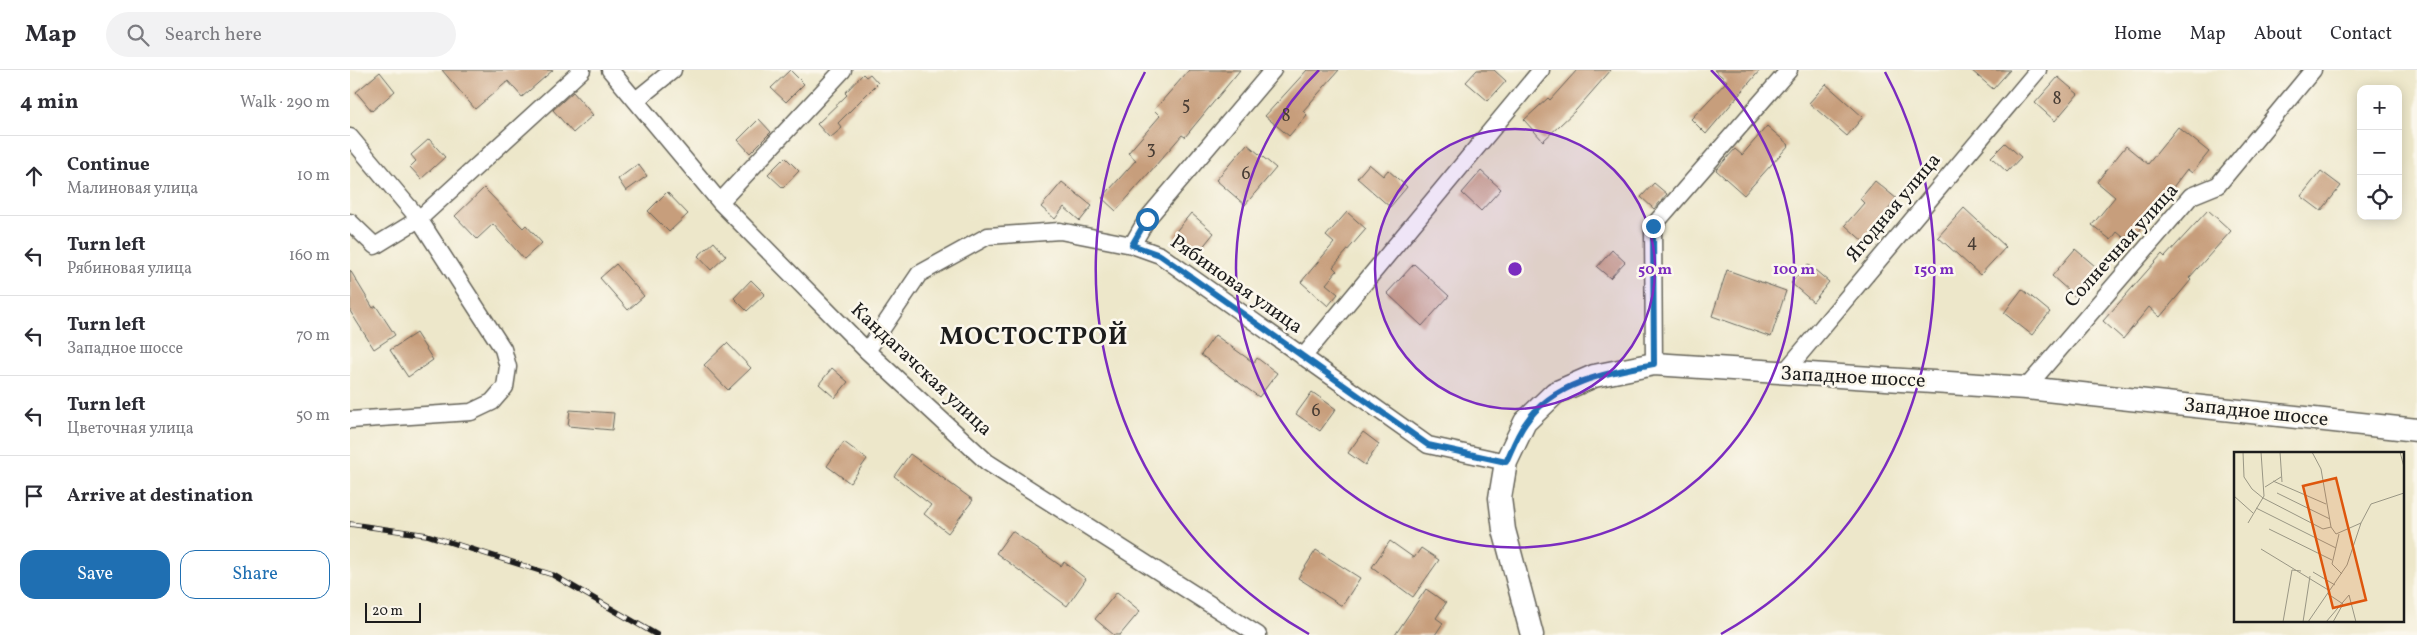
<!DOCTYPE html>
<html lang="en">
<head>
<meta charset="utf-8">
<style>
  body { margin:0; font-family:Vollkorn,serif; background:#f2f2f3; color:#2b2b33 }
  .controls { position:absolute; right:15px; top:15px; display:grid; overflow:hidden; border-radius:10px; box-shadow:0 2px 12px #0003 }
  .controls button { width:45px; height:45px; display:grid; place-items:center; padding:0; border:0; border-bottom:1px solid #e1e1e2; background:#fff; color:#2b2b33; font:25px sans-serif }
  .scale { position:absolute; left:15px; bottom:12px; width:56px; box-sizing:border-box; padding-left:5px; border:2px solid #1c1c1c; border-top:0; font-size:14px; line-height:18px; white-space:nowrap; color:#1c1c1c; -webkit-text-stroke:4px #fbf7ec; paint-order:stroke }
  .stop { position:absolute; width:15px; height:15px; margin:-11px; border:4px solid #1f6fb2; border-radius:50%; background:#fff }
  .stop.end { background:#1f6fb2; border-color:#fff; box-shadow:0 1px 5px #0008 }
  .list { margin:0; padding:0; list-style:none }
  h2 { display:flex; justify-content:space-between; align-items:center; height:65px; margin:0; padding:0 20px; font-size:21px }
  h2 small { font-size:16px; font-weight:400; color:#7c7c81 }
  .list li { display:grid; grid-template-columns:32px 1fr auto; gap:15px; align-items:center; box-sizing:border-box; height:80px; padding:0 20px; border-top:1px solid #e1e1e2 }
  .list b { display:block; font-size:19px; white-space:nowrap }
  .list p { margin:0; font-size:16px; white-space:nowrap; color:#7c7c81 }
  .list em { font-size:16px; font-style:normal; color:#7c7c81 }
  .actions { display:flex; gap:10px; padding:15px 20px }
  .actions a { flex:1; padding:11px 0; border:1px solid #1f6fb2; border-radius:15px; text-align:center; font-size:18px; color:#1f6fb2 }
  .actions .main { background:#1f6fb2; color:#fff }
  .icon { flex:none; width:28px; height:28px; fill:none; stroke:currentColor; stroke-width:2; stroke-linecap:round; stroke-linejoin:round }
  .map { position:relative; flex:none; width:2067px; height:565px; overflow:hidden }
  header { display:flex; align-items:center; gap:30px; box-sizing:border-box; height:70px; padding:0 25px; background:#fff; border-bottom:1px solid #e1e1e2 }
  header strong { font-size:24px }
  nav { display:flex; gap:28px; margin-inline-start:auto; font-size:18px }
  .search { width:350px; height:45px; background:#f2f2f3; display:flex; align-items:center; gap:12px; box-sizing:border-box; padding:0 18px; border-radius:28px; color:#7c7c81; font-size:19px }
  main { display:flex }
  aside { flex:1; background:#fff }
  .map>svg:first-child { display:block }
  .building { fill:#c79e7b }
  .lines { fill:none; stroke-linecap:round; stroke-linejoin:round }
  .street-casing { stroke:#656359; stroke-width:19 }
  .secondary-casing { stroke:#656359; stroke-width:25 }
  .street { stroke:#fff; stroke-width:16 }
  .secondary { stroke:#fff; stroke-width:22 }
  .rail-casing { stroke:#1c1c1c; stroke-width:5.5 }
  .rail { stroke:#fbf7ec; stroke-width:4; stroke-dasharray:11; stroke-linecap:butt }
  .route { stroke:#1f6fb2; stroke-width:6 }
  .ring { fill:none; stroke:#7b2cbf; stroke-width:2.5 }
  .labels { text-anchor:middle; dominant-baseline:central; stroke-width:5; stroke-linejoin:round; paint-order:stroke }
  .number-label { font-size:18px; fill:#473c34 }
  .street-label { font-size:20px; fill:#1c1c1c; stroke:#fbf7ec }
  .district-label { font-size:25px; font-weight:bold; letter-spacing:1px; fill:#1c1c1c; stroke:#fbf7ec }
  .inset-road { fill:none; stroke:#999684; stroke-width:1 }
  .view { fill:#de560d; fill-opacity:0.15; stroke:#de560d; stroke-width:2.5 }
  .inset-edge { fill:none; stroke:#1c1c1c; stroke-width:2.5 }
  .centre { fill:#7b2cbf; stroke:#fbf7ec; stroke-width:2.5 }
  .ring-label { font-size:15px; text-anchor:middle; font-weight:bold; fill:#7b2cbf; stroke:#fbf7ec; stroke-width:5; stroke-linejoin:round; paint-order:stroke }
</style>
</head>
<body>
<header>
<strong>Map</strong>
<div class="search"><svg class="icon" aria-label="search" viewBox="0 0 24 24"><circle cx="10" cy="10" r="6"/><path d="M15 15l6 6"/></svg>Search here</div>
<nav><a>Home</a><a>Map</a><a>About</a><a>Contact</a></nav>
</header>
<main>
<aside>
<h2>4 min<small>Walk · 290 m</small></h2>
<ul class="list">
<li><svg class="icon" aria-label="ahead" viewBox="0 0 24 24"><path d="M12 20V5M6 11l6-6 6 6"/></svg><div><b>Continue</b><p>Малиновая улица</p></div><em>10 m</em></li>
<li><svg class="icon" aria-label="left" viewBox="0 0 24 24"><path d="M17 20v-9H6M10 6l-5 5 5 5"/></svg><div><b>Turn left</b><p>Рябиновая улица</p></div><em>160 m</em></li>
<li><svg class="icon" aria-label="left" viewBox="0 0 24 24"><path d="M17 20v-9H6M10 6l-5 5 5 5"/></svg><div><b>Turn left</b><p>Западное шоссе</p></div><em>70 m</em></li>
<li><svg class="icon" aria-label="left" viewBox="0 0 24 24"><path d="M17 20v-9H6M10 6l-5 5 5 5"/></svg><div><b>Turn left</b><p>Цветочная улица</p></div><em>50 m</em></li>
<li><svg class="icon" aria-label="arrive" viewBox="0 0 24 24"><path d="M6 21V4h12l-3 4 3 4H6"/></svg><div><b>Arrive at destination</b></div></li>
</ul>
<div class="actions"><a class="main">Save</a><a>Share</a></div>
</aside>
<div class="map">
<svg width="2067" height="565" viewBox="0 0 2067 565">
  <rect width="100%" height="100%" fill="#fbf7ec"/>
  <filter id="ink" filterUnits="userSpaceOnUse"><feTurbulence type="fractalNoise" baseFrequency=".02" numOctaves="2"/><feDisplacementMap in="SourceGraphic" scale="10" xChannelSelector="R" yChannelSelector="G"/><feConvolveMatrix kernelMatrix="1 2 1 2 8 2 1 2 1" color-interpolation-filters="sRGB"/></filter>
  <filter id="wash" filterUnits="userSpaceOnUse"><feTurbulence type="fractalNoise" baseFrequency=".0096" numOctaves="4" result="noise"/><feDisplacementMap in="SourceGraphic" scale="20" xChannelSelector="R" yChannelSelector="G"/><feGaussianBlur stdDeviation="1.12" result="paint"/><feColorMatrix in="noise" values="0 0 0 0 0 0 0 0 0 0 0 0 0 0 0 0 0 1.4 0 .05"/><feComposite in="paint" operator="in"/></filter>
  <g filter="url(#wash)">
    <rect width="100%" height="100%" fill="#ede7ca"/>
    <g id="blocks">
      <path class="building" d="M92,0H203L172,27L158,11L125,39Z
        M440,0L454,14L436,32L421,18Z
        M839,0H890L835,67L832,65L766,141L752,128L786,90L778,83L810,46L804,40Z
        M957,0H989L953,41L957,45L939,66L915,46Z
        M1127,0H1144L1156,11L1138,31L1116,12Z
        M1227,0H1261L1226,40L1193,71L1174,50L1198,28L1200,30Z
        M1364,0H1410L1356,64L1341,49L1377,11Z
        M1621,0H1660L1643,19Z
        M30,2L45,21L22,41L6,22Z
        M513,4L516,7L520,4L528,13L488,53L492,58L480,68L467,54L497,25L495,23Z
        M1708,7L1728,24L1705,51L1685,33Z
        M1476,14L1513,47L1497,66L1459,33Z
        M223,22L243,45L223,63L203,40Z
        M409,49L421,62L400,83L388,70Z
        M1417,56L1439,75L1394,125L1366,100L1385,79L1392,85Z
        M1828,57L1859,82L1842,103L1837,99L1780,173L1767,162L1761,170L1742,155L1765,127L1747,112L1776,76L1798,94Z
        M79,69L95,87L71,109L60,97L66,91L61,85Z
        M1655,73L1671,87L1657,102L1641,87Z
        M897,74L926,98L895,135L866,110Z
        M435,87L449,101L433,118L418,104Z
        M288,94L297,106L276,121L268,109Z
        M1019,94L1033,106L1038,100L1057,117L1040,137L1007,108Z
        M1131,101L1151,119L1131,141L1112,123Z
        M1971,101L1991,116L1971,141L1951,126Z
        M1525,111L1547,129L1528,152L1534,156L1517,175L1495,155L1514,133L1510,129Z
        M712,112L742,136L730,151L714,137L705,149L691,137Z
        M1304,113L1317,124L1304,139L1291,127Z
        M134,118L173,158L176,155L192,173L174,189L143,154L127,169L105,146Z
        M317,122L338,144L319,162L298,141Z
        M1614,138L1656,177L1630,205L1588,167Z
        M1858,140L1881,161L1839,208L1841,210L1810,247L1799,237L1773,269L1753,251L1812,184L1815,187Z
        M997,142L1016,159L983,197L987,201L976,214L988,224L978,236L951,212L984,173L976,166Z
        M841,143L864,163L847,184L823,165Z
        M364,172L376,186L361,200L348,186Z
        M1725,179L1752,202L1728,229L1702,206Z
        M1262,180L1275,192L1260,208L1247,197Z
        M266,194L294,226L278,240L250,208Z
        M1064,194L1099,226L1072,256L1037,223Z
        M1458,194L1479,212L1463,232L1441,213Z
        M0,200L23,238L26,236L45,265L24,279L0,241Z
        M1377,200L1436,221L1421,267L1362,246Z
        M401,210L415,224L397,241L384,228Z
        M1672,219L1700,242L1682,265L1654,243Z
        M66,263L83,290L58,307L40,280Z
        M865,265L904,293L907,288L927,303L909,327L851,285Z
        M377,273L401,298L378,320L354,295Z
        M482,298L498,312L485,328L469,314Z
        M962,322L986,339L970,361L946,344Z
        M220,340L264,343L262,360L218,356Z
        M1013,362L1029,374L1015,395L998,383Z
        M494,372L517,389L500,413L477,396Z
        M560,384L623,430L598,463L574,444L581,435L544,406Z
        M662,461L711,496L714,492L736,509L717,536L646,483Z
        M1040,471L1064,488L1071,478L1089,490L1063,527L1022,497Z
        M966,480L1010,508L992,536L948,508Z
        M1076,519L1096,533L1086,548L1093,553L1085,565H1045Z
        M767,522L790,541L770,565H764L745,549Z"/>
    </g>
  </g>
  <g filter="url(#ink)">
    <use href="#blocks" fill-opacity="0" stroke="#656359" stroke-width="1"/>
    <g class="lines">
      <defs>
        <path id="street" d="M260,0L370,132L517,281L637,392L908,565
          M286,30L323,0
          M0,67L69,149L153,279L158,297L155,317L142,332L121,342L0,350
          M370,132L493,0
          M0,152L25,176L69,149L232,0
          M782,175L797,149L923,0
          M517,281L569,204L638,166L710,161L782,175L810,185L1078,375L1156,392
          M953,287L1191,0
          M1304,294L1303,156L1439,0
          M1433,304L1688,0
          M1676,318L1841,126L1868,115L1963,0"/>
        <path id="secondary" d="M1182,565L1154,460L1150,428L1156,392L1175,352L1205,323L1244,306L1304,294L1676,318L2067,360"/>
      </defs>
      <use href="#street" class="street-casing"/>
      <use href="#secondary" class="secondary-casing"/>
      <use href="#street" class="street"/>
      <use href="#secondary" class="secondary"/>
      <defs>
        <path id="rail" d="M0,454L77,465L203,505L307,565"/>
      </defs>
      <use href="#rail" class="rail-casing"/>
      <use href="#rail" class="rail"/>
    </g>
  </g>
  <g class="lines" filter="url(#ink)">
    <path class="route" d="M797,149L782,175L810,185L1078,375L1156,392C1162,379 1167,365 1175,354C1202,312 1259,302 1304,294L1303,156"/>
  </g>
  <circle cx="1165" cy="199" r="140" fill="#7b2cbf" fill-opacity=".12"/>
  <g class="ring">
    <circle cx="1165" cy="199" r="140"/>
    <path d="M1361 0A279 279 0 1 1 969 0"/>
    <path d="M959 564A419 419 0 0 1 795 2M1535 2A419 419 0 0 1 1371 564"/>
  </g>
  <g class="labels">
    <g class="number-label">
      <text x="1707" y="29">8</text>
      <text x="836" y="35">5</text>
      <text x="936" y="46">8</text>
      <text x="801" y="79">3</text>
      <text x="896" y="104">6</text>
      <text x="1622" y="172">4</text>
      <text x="966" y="341">6</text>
    </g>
    <g class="street-label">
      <text transform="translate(1544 138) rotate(-50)">Ягодная улица</text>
      <text transform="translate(1772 176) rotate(-48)">Солнечная улица</text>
      <text transform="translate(886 215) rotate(35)">Рябиновая улица</text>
      <text transform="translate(571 300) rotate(43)">Кандагачская улица</text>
      <text transform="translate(1503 308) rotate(3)">Западное шоссе</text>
      <text transform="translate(1906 343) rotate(6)">Западное шоссе</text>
    </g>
    <g class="district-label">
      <text x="684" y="267">МОСТОСТРОЙ</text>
    </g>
  </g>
  <g transform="translate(1884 382)">
    <rect width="170" height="170" fill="#ede7ca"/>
    <path class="inset-road" d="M9,0L10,25L18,37L29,46L89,77L97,75M46,0L48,30M78,0L87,17L97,75L102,82L127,71L137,52L170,41M166,0L170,15M39,29L92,52M31,35L47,25M43,41L96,67M0,44L19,61M22,56L102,96M14,71L30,44L27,0M35,77L98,108M105,82L98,112L108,122M27,97L96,139M79,120L101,133M94,142L109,152L99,170M49,170L58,118L67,119M69,170L76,124M74,170L113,113L127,71M92,170L115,143L122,170"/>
    <path class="view" d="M102,26L132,148L99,156L69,34Z"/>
    <rect width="170" height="170" class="inset-edge"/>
  </g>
  <circle cx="1165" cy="199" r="8" class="centre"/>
  <g class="ring-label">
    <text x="1305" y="204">50 m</text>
    <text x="1444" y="204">100 m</text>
    <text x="1584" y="204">150 m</text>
  </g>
</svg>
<div class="controls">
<button>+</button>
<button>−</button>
<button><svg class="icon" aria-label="locate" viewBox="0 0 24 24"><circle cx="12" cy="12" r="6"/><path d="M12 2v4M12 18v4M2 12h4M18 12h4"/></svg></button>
</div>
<div class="scale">20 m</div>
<div class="stop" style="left:797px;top:149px"></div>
<div class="stop end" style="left:1303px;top:156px"></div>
</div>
</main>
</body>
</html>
